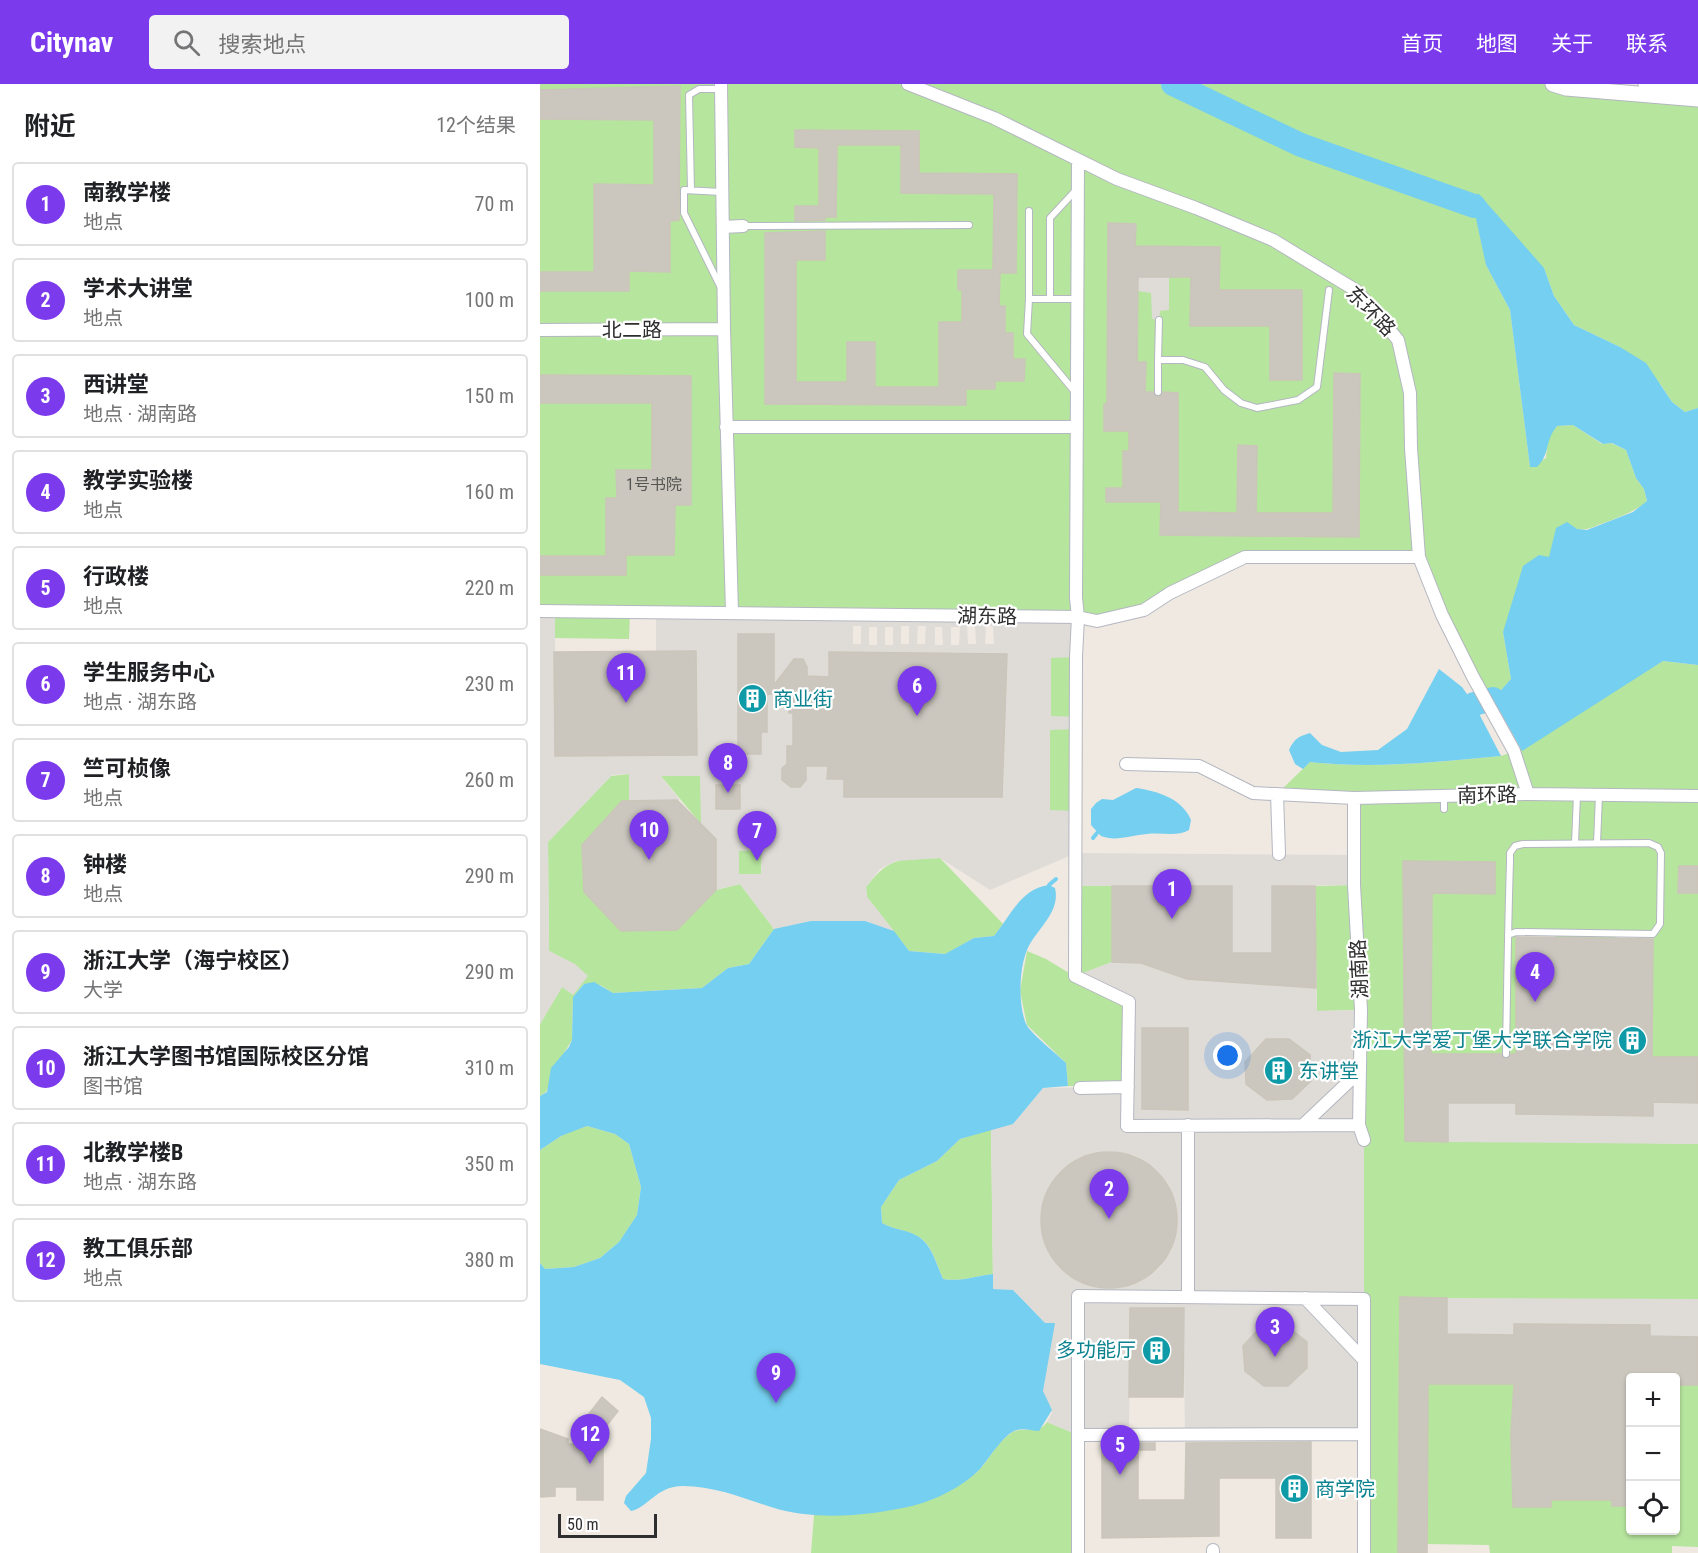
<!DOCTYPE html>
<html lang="zh">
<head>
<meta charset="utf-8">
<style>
  body { margin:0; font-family:"Roboto Condensed","Noto Sans SC",sans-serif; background:#f2f2f2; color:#202124 }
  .controls { position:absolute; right:18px; bottom:18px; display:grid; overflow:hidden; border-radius:6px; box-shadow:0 2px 4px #0004 }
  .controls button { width:54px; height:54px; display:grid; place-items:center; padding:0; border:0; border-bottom:2px solid #e0e0e0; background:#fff; color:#202124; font:30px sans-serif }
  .scale { position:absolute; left:18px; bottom:15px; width:99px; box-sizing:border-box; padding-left:6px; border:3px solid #2e2e2e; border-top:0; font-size:16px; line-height:21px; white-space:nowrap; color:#2e2e2e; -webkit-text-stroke:4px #fff; paint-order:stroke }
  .you { position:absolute; left:688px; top:972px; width:21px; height:21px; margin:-15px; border:4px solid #fff; border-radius:50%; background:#1a73e8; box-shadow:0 0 0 9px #1a73e833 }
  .badge { display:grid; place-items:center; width:39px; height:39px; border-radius:50%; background:#7c3aed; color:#fff; font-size:20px; font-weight:700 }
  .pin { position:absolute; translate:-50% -50px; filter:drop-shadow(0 2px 3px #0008) }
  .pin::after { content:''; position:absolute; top:32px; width:21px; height:18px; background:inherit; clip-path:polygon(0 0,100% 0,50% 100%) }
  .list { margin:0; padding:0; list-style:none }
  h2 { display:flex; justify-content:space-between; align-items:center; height:78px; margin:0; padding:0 24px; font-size:26px }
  h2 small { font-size:20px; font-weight:400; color:#757577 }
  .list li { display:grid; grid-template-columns:39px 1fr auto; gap:18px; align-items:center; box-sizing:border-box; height:84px; margin:0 12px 12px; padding:0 12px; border:2px solid #e0e0e0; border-radius:6px }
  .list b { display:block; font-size:22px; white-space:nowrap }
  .list p { margin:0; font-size:20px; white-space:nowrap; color:#757577 }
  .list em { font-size:20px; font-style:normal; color:#757577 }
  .icon { flex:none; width:33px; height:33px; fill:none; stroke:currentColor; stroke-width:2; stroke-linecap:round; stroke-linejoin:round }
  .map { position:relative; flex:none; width:1158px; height:1469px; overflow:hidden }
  header { display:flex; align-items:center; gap:36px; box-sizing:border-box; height:84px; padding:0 30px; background:#7c3aed; color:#fff }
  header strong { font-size:28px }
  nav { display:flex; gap:33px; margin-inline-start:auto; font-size:21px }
  .search { width:420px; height:54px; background:#f2f2f2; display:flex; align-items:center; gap:15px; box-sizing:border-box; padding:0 21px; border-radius:6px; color:#757577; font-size:22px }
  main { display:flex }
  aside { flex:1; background:#fff }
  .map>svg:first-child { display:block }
  .green { fill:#b6e59e; fill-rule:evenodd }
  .plaza { fill:#dfdcd8; fill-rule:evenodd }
  .water { fill:#75cff0 }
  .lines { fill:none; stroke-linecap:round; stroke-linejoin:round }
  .stream { stroke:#75cff0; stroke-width:4 }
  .river { stroke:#75cff0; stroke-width:24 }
  .building { fill:#cbc7bf; stroke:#cbc5ba; stroke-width:1.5 }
  .service-casing { stroke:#b4b7c1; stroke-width:8 }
  .minor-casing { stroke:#b4b7c1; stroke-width:14 }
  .tertiary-casing { stroke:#b4b7c1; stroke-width:17 }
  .service { stroke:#fff; stroke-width:6 }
  .minor { stroke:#fff; stroke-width:12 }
  .tertiary { stroke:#fff; stroke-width:15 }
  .labels { text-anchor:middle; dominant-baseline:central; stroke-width:4.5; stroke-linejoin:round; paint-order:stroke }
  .number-label { font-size:16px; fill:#555452 }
  .street-label { font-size:20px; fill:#2e2e2e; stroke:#fff }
  .culture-label { font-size:20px; fill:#0d838f; stroke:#fff; text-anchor:start }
</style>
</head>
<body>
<header>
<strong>Citynav</strong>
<div class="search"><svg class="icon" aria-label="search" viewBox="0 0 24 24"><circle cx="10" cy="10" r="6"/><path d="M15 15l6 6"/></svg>搜索地点</div>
<nav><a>首页</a><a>地图</a><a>关于</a><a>联系</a></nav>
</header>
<main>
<aside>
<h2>附近<small>12个结果</small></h2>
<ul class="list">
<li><span class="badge">1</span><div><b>南教学楼</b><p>地点</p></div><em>70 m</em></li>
<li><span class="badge">2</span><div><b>学术大讲堂</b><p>地点</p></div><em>100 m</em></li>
<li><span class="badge">3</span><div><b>西讲堂</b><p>地点 · 湖南路</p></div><em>150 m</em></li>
<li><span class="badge">4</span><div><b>教学实验楼</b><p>地点</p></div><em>160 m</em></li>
<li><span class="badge">5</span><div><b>行政楼</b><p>地点</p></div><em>220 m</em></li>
<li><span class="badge">6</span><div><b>学生服务中心</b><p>地点 · 湖东路</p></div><em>230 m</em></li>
<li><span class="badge">7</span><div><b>竺可桢像</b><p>地点</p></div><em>260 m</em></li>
<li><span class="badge">8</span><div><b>钟楼</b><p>地点</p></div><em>290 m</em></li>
<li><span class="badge">9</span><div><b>浙江大学（海宁校区）</b><p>大学</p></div><em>290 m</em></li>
<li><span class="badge">10</span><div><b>浙江大学图书馆国际校区分馆</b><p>图书馆</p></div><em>310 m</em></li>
<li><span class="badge">11</span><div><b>北教学楼B</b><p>地点 · 湖东路</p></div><em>350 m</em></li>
<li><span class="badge">12</span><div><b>教工俱乐部</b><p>地点</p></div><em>380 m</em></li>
</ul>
</aside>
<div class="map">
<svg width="1158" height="1469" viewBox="0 0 1158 1469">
  <rect width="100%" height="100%" fill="#efe9e1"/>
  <path class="green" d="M0,0H1013L1158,15V324L1145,328L1132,318L1121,301L1080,263L1034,241L1014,212L1004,184L946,181L970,226L990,383L1006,374L1008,352L1017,342L1033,341L1062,360L1071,359L1086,366L1096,394L1104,405L1107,418C1093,428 1080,433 1064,439C1053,442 1049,447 1037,445L1009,473L963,548L971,595L953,615L933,593L879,473H705L604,526L557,537L90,528L89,555L15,554V528H0V491L86,471H134L135,421H151V292L0,291V207H89V187H130V137L139,136L140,3L0,6ZM255,46L379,47V89L477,90L476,189H455L454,206H418V186H453L454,110L361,109V61H297L296,133H290L279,122V64L255,63ZM226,149H284L256,176V298H307L308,258H334L335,303H399L400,238H422L465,249H473V275H485L484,297H467L455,291V304L441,305L426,295L425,321L225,320Z
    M0,35L114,36V101H54V188H0Z
    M0,319H112V386H76L77,414H66V472H0Z
    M511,573H536V633H511Z
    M1123,577L1158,581V782L1139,783L1138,808L1158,809V973H1112L1113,850H1076V856L1015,855V848H976V970H891L892,809L954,810L955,778L863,777L865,1057H997L1158,1060V1216L860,1215L858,1469H824V1056L821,926L777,927L775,802L814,801V714L737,710L770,678C834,685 898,678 961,672L975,667Z
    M510,645H536L535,727H510Z
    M89,690V717H82L42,761L44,808L137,846L176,806L200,800L234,845L209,880L188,884L162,904L73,909L60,901L44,900L33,913L32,956L24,969L6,1008L0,1012V940L35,881L9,867L8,758L71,692Z
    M121,692H161V740Z
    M199,766L222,767L221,791L199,790Z
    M400,774L463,840L454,852L434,854L406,870L369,867L327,813L326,803C351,771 363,775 400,774Z
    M535,802H572V878L536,892L589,918L588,1003L528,1002L526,979L487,941L480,907L487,867L506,875L534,892Z
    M47,1042L75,1050L89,1060L101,1103L97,1131L79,1158L60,1174L34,1183L5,1185L0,1179V1066L24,1050Z
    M451,1045L453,1190C436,1192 420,1198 403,1195C397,1182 392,1160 379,1153C368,1146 354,1146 342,1139L341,1123L359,1096L397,1077L420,1055Z
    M888,1300H974L971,1350L973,1422L1011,1423V1416H1072V1422H1090V1446H1136V1301H1158V1463L1132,1462V1469H950L949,1461L887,1460Z
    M507,1338L538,1351V1469H271L274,1431C331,1430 392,1427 437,1388C449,1377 456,1359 470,1350C482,1340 497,1353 507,1338Z"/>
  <path class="plaza" d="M598,193H629V226L620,227L619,236L612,235L611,209L598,207Z
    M0,527H15V671L157,670L156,567H116V528L538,533L536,573L511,574V632L536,633V645L510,646V726L535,727V769L814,771V801L732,802V869H692V802H535L534,770L450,806L400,774L356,777L340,785L326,803L327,813L354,847L325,837L234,845L200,800L176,806V755L161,740L160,692H121L140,716L89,717V690L72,691L8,758L9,867L35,880L48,892L33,911L22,903L0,940ZM313,542H321V560H313ZM361,542H369V560H361ZM378,542H386L385,560H377ZM427,542H435L436,560H428ZM446,542H453L454,560H445ZM329,543H337V561H329ZM345,543H353V561H345ZM395,543H402L403,561H395ZM411,543H420L419,561H411ZM198,550L227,583V647L221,648V670H198ZM289,568L467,570L462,713H304V695L287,694ZM254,575H263L267,583L266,696L260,702H251L242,696V684L247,680V662H253V629H249V611H244ZM199,767H222L221,790H199Z
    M572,878L601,879L647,895L776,904L777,927L821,926L824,1056V1350H645L643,1224L590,1225L589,1350L538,1351L507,1338L512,1329L511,1323L506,1317L503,1307L505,1239L473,1206L453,1205L451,1045L473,1040L503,1004L588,1003L589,918L535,892ZM602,944H648V1025H602ZM726,955H749L770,971L771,997L752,1015L727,1016L706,1000L705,978ZM571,1067L594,1071L613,1083L628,1100L636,1122L637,1145L631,1167L618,1185L600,1198L578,1204L556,1203L535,1195L518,1181L506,1162L501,1140L503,1118L513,1097L528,1081L549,1070ZM723,1241H746L767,1258V1284L748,1301L724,1302L705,1287L703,1262Z
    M1075,929L1074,1032H1112L1113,1018L1158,1019V1060L908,1058V1019H976L977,1030H1014Z
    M907,1214L1158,1215V1253L1110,1252V1241H1074L974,1251L907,1250Z"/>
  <path class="water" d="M938,109L1004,184L1014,212L1034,241L1080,263L1106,279L1132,318L1145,328L1158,324V581L1123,577L982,667L953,615L971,595L963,548L983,482L999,471L1009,473L1016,444L1027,438L1037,445L1047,446L1093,428L1107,417L1104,405L1096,394L1086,366L1072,359L1063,360L1033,341L1017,342C1004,358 1011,369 997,383H990L970,226L946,181L935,130L934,122Z
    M899,585L922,603L934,620L961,672C898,678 834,685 770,678L763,685L755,680L749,666C754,655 759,652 770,649L782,661L801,668L838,666L867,645Z
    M596,704C617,707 642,714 651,736L649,746C637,753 621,748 607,750C591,751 576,758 561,752L551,741V725L556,719L562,715L573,716Z
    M509,801L515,804C521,829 496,845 487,866C479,885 478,921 486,940C490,949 518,971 526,979L528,1002L503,1004L473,1040L420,1055L397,1077L359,1096L341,1123L342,1139C354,1146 369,1146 379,1153C392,1161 397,1182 403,1195C420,1198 436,1192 453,1190V1205L473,1206L505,1239H515L503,1307L512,1326L499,1347C492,1347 484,1344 477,1346C464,1349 449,1375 440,1385C423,1403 395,1416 372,1422C328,1432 275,1437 231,1423C203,1414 174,1402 143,1402C116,1402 108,1424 91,1427L84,1419L86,1412L106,1389L111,1355V1334L104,1313L80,1296L0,1280V1179L5,1185L34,1183L60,1174L79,1158L97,1131L101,1103L89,1060L75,1050L47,1042L21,1052L0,1066V1012L7,1008L11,984L29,963L32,956L33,913L44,900L54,898L73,909L162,904L188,884L209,880L234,845L271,837H325L354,847L369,867L405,870L434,854L454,852C470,833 481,804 509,801Z"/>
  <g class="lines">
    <path class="stream" d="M553,754L557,749
      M509,801L516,795"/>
    <path class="river" d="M633,0L761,61L934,122
      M934,620L953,615"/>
  </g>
  <path class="building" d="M140,2L139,136L130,137V188L89,187V207H0V188H54V100L114,101V36L0,35V6Z
    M255,46L379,47V89L477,90L476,189H460L459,222H465V249H473V275H485L484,297H455V305H426V321L225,320V149L285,147V176H256V298H307V258H335V303H399V238H422V206H418V186H453L454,110L361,109V61H297L296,133H285V136L255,137V122H279V64L255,63Z
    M568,139L596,140L595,162L680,163L679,206H762V296H730V242H650L651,193H598L597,278H606L605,308H613L617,313L621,312L623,308L638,309V428L697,429L698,361L717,362L716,429H793L794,289L820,290L819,453L620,451L621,418H566V404H583V367H589V347H564V320H567Z
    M0,291L151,292V421H135L134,471H86V491H0V472H66V414H77L76,386H112V319H0Z
    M198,550H234V601L254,575H263L267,583V592L289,593V568L467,570L462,713H304V695H287L288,682H266V696L260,703H251L242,696V684L247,680V662H253V629H249V611L227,610V648H221V670H198Z
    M156,567L157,671L15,672L14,568Z
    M176,701H200V725H176Z
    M137,716L176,755V806L137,846L81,847L44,808L42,761L82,717Z
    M863,777L955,778V810L892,809L891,970H961L963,974L966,975L971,970H976V853L1113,855L1112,973H1158V1019L1113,1018V1032L976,1030V1019H908V1058L865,1057Z
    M1139,782H1158V809H1138Z
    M572,802H692V869H732V802H775L776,904L647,895L601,879L572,878Z
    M602,944H648V1026L602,1025Z
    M726,955H749L770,971L771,997L752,1015L727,1016L706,1000L705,978Z
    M501 1136a68 68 0 1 1 136 0a68 68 0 1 1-136 0Z
    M860,1213L907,1214V1250L974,1251V1240L1110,1241V1252L1158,1253V1301H1136V1293H1090V1422H1072V1416H1011V1423H973L971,1350L974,1300H888L887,1469H858Z
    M590,1224H644L643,1313H589Z
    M722,1241H746L767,1258V1284L748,1302H724L705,1287L703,1262Z
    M62,1313L78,1327L64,1345L48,1331Z
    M0,1345L28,1355V1360H63V1416H37V1403H15V1412L0,1413Z
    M771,1358V1454H736V1394H679V1452L562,1454V1359H615V1366H598V1416H645L646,1359Z"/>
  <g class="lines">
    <defs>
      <path id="service" d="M151,106L149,11L159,5H181
        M203,142L429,141
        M180,202L144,129V106L182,108
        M489,215V127
        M510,215V134L536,106
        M618,276L619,236
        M535,308L487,250L489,215H537
        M618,308V276H643L665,283L684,306L701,319L717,324L758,316L777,303L789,206
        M904,712V725
        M1035,759L1037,711
        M1057,759L1059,711
        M966,970C967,905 968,841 970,777V769L975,762L983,760L1109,759L1118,763L1121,769L1120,840L1113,850L976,848L968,851"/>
      <path id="minor" d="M181,0L184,245L192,528
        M368,0L454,34L577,95L656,124L733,156L817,207L858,256L870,309L871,364L879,473L902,531L933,593L974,667L988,710
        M538,77L536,514L538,533L536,573L535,892L589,918L587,1042L819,1041
        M183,143L203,142
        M0,246L184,245
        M186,343H537
        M0,527L538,533L557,537L604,526L630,509L705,473H879
        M586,680L659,682L713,709L814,714L988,710L1158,712
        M737,710L739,770
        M814,714V801L821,926L819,1041L824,1056
        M540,1004L588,1003
        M763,1041L820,987
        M648,1213V1041
        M765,1214L824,1276
        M538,1351L824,1350
        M538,1469V1212L824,1215V1469
        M673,1469V1466"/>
      <path id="tertiary" d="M1013,0L1026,4L1158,15
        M1106,0L1158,3"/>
    </defs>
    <use href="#service" class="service-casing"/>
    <use href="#minor" class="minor-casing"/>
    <use href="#tertiary" class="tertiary-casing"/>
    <use href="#service" class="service"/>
    <use href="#minor" class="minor"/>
    <use href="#tertiary" class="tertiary"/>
  </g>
  <defs>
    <symbol id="building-disc" viewBox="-11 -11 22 22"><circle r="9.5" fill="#0f9aa8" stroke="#fff"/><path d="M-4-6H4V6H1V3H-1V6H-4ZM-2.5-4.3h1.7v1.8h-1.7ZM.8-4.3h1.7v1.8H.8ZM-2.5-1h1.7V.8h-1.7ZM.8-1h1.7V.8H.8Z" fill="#fff"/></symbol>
  </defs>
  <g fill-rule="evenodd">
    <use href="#building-disc" x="196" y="598" width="33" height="33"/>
    <use href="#building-disc" x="1076" y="940" width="33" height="33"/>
    <use href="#building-disc" x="722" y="970" width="33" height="33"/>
    <use href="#building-disc" x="600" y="1250" width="33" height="33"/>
    <use href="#building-disc" x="738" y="1388" width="33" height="33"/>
  </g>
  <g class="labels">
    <g class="number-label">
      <text x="114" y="400">1号书院</text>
    </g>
    <g class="street-label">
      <text transform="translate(831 227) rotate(46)">东环路</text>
      <text x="92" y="246">北二路</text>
      <text transform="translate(447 532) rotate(1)">湖东路</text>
      <text transform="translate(947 711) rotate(-1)">南环路</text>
      <text transform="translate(819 885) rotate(-93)">湖南路</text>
    </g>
    <g class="culture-label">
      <text x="233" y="615">商业街</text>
      <text x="1072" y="956" text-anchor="end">浙江大学爱丁堡大学联合学院</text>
      <text x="759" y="987">东讲堂</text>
      <text x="596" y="1266" text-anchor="end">多功能厅</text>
      <text x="775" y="1405">商学院</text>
    </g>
  </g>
</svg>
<div class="controls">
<button>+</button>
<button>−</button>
<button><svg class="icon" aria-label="locate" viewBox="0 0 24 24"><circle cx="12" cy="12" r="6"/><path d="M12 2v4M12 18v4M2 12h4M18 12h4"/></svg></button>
</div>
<div class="scale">50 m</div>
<div class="you"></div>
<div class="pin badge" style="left:632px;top:835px">1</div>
<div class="pin badge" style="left:569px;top:1135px">2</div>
<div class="pin badge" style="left:735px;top:1273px">3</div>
<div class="pin badge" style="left:995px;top:918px">4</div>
<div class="pin badge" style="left:580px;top:1391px">5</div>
<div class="pin badge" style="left:377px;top:632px">6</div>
<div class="pin badge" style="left:217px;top:777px">7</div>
<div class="pin badge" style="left:188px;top:709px">8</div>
<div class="pin badge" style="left:236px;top:1319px">9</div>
<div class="pin badge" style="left:109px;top:776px">10</div>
<div class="pin badge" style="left:86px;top:619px">11</div>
<div class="pin badge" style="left:50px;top:1380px">12</div>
</div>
</main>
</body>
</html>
